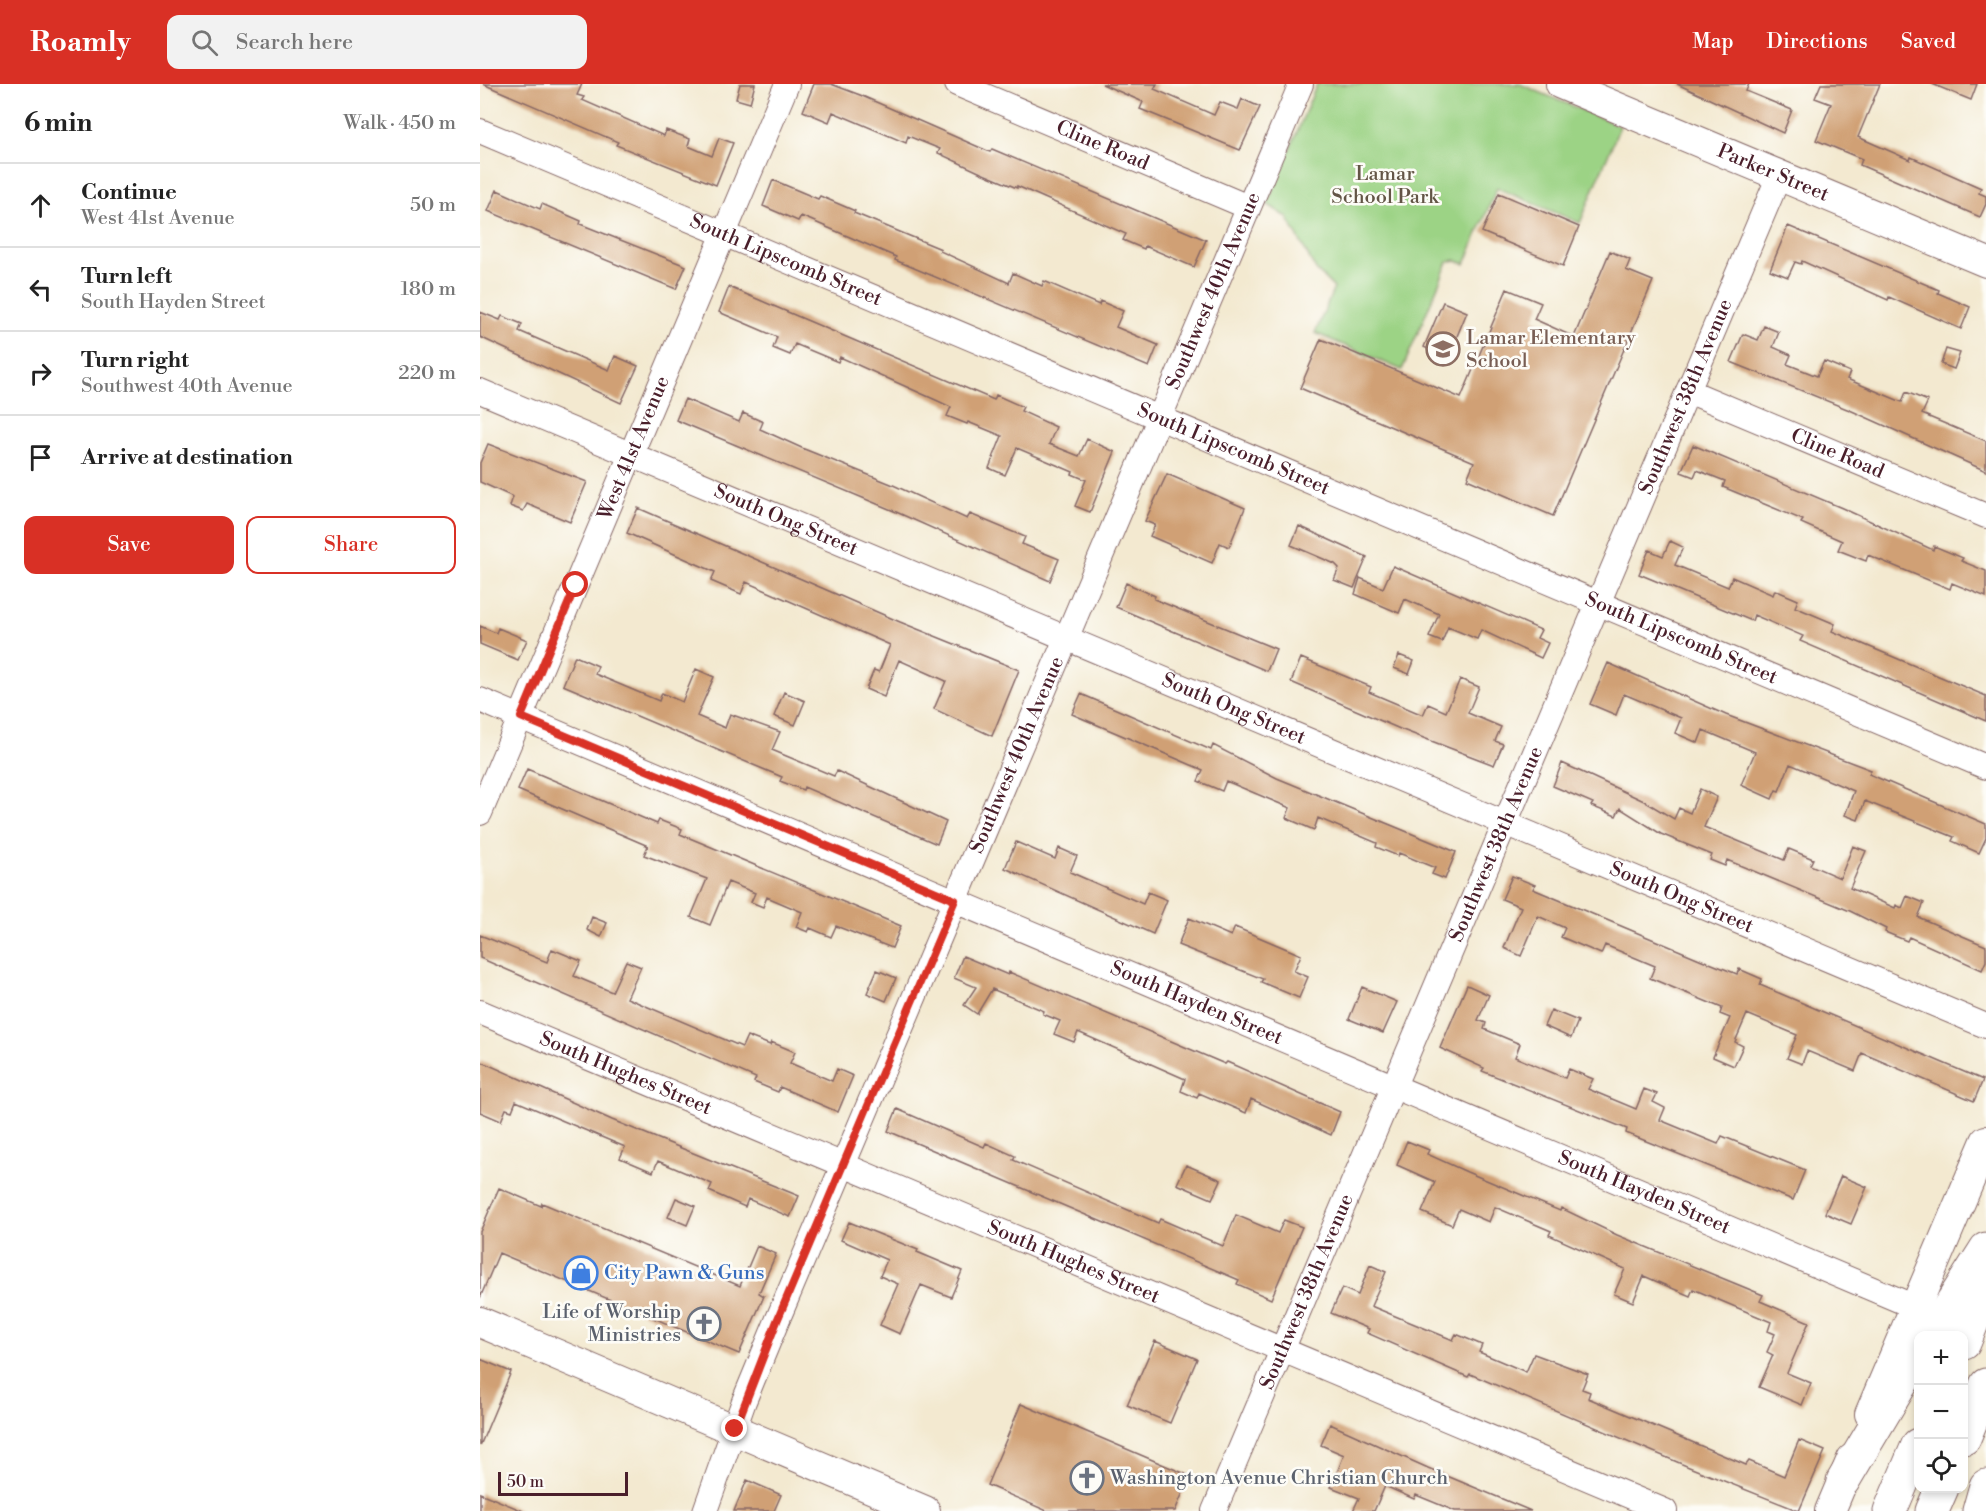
<!DOCTYPE html>
<html lang="en">
<head>
<meta charset="utf-8">
<style>
  body { margin:0; font-family:"Libre Bodoni",serif; background:#f2f2f2; color:#222 }
  .controls { position:absolute; right:18px; bottom:18px; display:grid; overflow:hidden; border-radius:12px; box-shadow:0 3px 9px #0003 }
  .controls button { width:54px; height:54px; display:grid; place-items:center; padding:0; border:0; border-bottom:2px solid #e0e0e0; background:#fff; color:#222; font:30px sans-serif }
  .scale { position:absolute; left:18px; bottom:15px; width:130px; box-sizing:border-box; padding-left:6px; border:3px solid #4a1f2b; border-top:0; font-size:16px; line-height:21px; white-space:nowrap; color:#4a1f2b; -webkit-text-stroke:4px #fdfcf7; paint-order:stroke }
  .stop { position:absolute; width:18px; height:18px; margin:-14px; border:4px solid #d93025; border-radius:50%; background:#fff }
  .stop.end { background:#d93025; border-color:#fff; box-shadow:0 2px 6px #0008 }
  .list { margin:0; padding:0; list-style:none }
  h2 { display:flex; justify-content:space-between; align-items:center; height:78px; margin:0; padding:0 24px; font-size:26px }
  h2 small { font-size:20px; font-weight:400; color:#767676 }
  .list li { display:grid; grid-template-columns:39px 1fr auto; gap:18px; align-items:center; box-sizing:border-box; height:84px; padding:0 24px; border-top:2px solid #e0e0e0 }
  .list b { display:block; font-size:22px; white-space:nowrap }
  .list p { margin:0; font-size:20px; white-space:nowrap; color:#767676 }
  .list em { font-size:20px; font-style:normal; color:#767676 }
  .actions { display:flex; gap:12px; padding:18px 24px }
  .actions a { flex:1; padding:14px 0; border:2px solid #d93025; border-radius:12px; text-align:center; font-size:21px; color:#d93025 }
  .actions .main { background:#d93025; color:#fff }
  .icon { flex:none; width:33px; height:33px; fill:none; stroke:currentColor; stroke-width:2; stroke-linecap:round; stroke-linejoin:round }
  .map { position:relative; flex:none; width:1506px; height:1427px; overflow:hidden }
  header { display:flex; align-items:center; gap:36px; box-sizing:border-box; height:84px; padding:0 30px; background:#d93025; color:#fff }
  header strong { font-size:28px }
  nav { display:flex; gap:33px; margin-inline-start:auto; font-size:21px }
  .search { width:420px; height:54px; background:#f2f2f2; display:flex; align-items:center; gap:15px; box-sizing:border-box; padding:0 21px; border-radius:12px; color:#767676; font-size:22px }
  main { display:flex }
  aside { flex:1; background:#fff }
  .map>svg:first-child { display:block }
  .green { fill:#9cd385; stroke:#737958; stroke-width:1.5 }
  .building { fill:#d0a074 }
  .lines { fill:none; stroke-linecap:round; stroke-linejoin:round }
  .minor-casing { stroke:#856665; stroke-width:26 }
  .major-casing { stroke:#856665; stroke-width:32 }
  .highway-casing { stroke:#856665; stroke-width:35 }
  .minor { stroke:#fff; stroke-width:24 }
  .major { stroke:#fff; stroke-width:30 }
  .highway { stroke:#fff; stroke-width:33 }
  .route { stroke:#d93025; stroke-width:8 }
  .labels { text-anchor:middle; dominant-baseline:central; stroke-width:5; stroke-linejoin:round; paint-order:stroke }
  .street-label { font-size:20px; fill:#4a1f2b; stroke:#fdfcf7 }
  .park-label { font-size:20px; fill:#635546; stroke:#fdfcf7 }
  .education-label { font-size:20px; fill:#785e54; stroke:#fdfcf7; text-anchor:start }
  .shop-label { font-size:20px; fill:#366cbe; stroke:#fdfcf7; text-anchor:start }
  .worship-label { font-size:20px; fill:#5b616d; stroke:#fdfcf7; text-anchor:end }
</style>
</head>
<body>
<header>
<strong>Roamly</strong>
<div class="search"><svg class="icon" aria-label="search" viewBox="0 0 24 24"><circle cx="10" cy="10" r="6"/><path d="M15 15l6 6"/></svg>Search here</div>
<nav><a>Map</a><a>Directions</a><a>Saved</a></nav>
</header>
<main>
<aside>
<h2>6 min<small>Walk · 450 m</small></h2>
<ul class="list">
<li><svg class="icon" aria-label="ahead" viewBox="0 0 24 24"><path d="M12 20V5M6 11l6-6 6 6"/></svg><div><b>Continue</b><p>West 41st Avenue</p></div><em>50 m</em></li>
<li><svg class="icon" aria-label="left" viewBox="0 0 24 24"><path d="M17 20v-9H6M10 6l-5 5 5 5"/></svg><div><b>Turn left</b><p>South Hayden Street</p></div><em>180 m</em></li>
<li><svg class="icon" aria-label="right" viewBox="0 0 24 24"><path d="M7 20v-9h11M14 6l5 5-5 5"/></svg><div><b>Turn right</b><p>Southwest 40th Avenue</p></div><em>220 m</em></li>
<li><svg class="icon" aria-label="arrive" viewBox="0 0 24 24"><path d="M6 21V4h12l-3 4 3 4H6"/></svg><div><b>Arrive at destination</b></div></li>
</ul>
<div class="actions"><a class="main">Save</a><a>Share</a></div>
</aside>
<div class="map">
<svg width="1506" height="1427" viewBox="0 0 1506 1427">
  <rect width="100%" height="100%" fill="#fdfcf7"/>
  <filter id="ink" filterUnits="userSpaceOnUse"><feTurbulence type="fractalNoise" baseFrequency=".0167" numOctaves="2"/><feDisplacementMap in="SourceGraphic" scale="12" xChannelSelector="R" yChannelSelector="G"/><feConvolveMatrix kernelMatrix="1 2 1 2 8 2 1 2 1" color-interpolation-filters="sRGB"/></filter>
  <filter id="wash" filterUnits="userSpaceOnUse"><feTurbulence type="fractalNoise" baseFrequency=".008" numOctaves="4" result="noise"/><feDisplacementMap in="SourceGraphic" scale="24" xChannelSelector="R" yChannelSelector="G"/><feGaussianBlur stdDeviation="1.35" result="paint"/><feColorMatrix in="noise" values="0 0 0 0 0 0 0 0 0 0 0 0 0 0 0 0 0 1.4 0 .05"/><feComposite in="paint" operator="in"/></filter>
  <g filter="url(#wash)">
    <rect width="100%" height="100%" fill="#f3e9d0"/>
    <path class="green" d="M837,0H1040L1140,42L1100,139L1017,104L985,180L975,176L968,178L922,286L835,249L854,204L836,186L807,133L787,120Z"/>
    <g id="blocks">
      <path class="building" d="M3,0H102L97,11L104,13L102,16L184,52L186,46L210,55L208,62L232,72L239,54L253,59L236,101L136,61L138,58Z
        M260,0H275L270,19L256,15Z
        M334,0H351L380,11L510,68L512,65L726,156L714,183L665,162L664,165L643,156L646,150L537,102V104L501,89L458,69L460,65L428,52L426,59L353,28L349,38L323,27Z
        M622,0H677L674,5L734,31L740,18L758,25L762,15L780,23L760,66L660,25L663,18Z
        M1197,0H1269L1266,7L1312,26L1303,49Z
        M1341,0H1400L1378,53L1430,76L1431,73L1501,104L1499,109L1506,112V120L1500,133L1380,81L1382,75L1336,56L1351,20L1335,14Z
        M1452,0H1497L1491,16Z
        M293,96L338,115L340,112L375,127L374,129L461,165L460,167L529,199L533,189L562,202L564,197L619,221L620,217L643,227L636,243L678,261L669,283L415,176L416,173L321,132L318,137L283,122Z
        M17,106L60,125L62,120L101,137L100,140L206,182L196,205L8,127Z
        M1019,109L1099,143L1083,182L1002,148Z
        M1308,142L1459,206L1458,209L1490,223L1481,245L1409,213L1408,216L1322,177L1321,180L1315,178L1308,193L1290,186Z
        M1130,167L1150,176L1146,186L1173,197L1073,432L987,395L994,378L820,304L841,255L981,314L1027,205L1061,219L1054,235L1094,253Z
        M249,203L514,316L516,311L543,323L541,327L576,343L569,360L599,372L607,355L635,368L610,428L595,422L606,396L592,390L593,388L537,364L525,391L509,384L522,352L488,338L487,340L467,332L471,323L458,317L360,273L358,278L315,260L310,271L293,264L297,253L239,228Z
        M963,218L987,228L968,274L944,263Z
        M0,228L20,236L22,232L42,240L39,247L129,286L135,272L158,282L141,319L0,253Z
        M1284,242L1299,248L1293,263L1311,271L1307,280L1337,292L1344,277L1370,288L1367,295L1422,318L1426,308L1448,317L1442,330L1506,357V387L1372,327L1251,278L1263,250L1278,256Z
        M1466,265L1480,269L1474,285L1461,280Z
        M205,315L259,338L263,329L283,338L280,345L324,365L411,400L487,435L490,430L545,453L542,460L579,475L570,497L414,427L196,336Z
        M8,360L107,398L90,438L47,420L43,427L30,422L33,413L0,398V379Z
        M1213,361L1362,424L1453,466L1454,462L1483,474L1481,477L1506,487V513L1472,499L1470,505L1388,471L1386,477L1358,466L1362,457L1321,439L1323,436L1243,403L1245,397L1217,386L1214,393L1201,388Z
        M687,390L765,424L749,463L740,459L732,479L670,452L675,441L665,437Z
        M158,424L420,538L539,586L512,652L454,625L466,597L419,576L404,613L386,605L394,586L399,588L410,561L266,498L261,510L231,497L235,488L147,449Z
        M819,442L887,473L874,504L854,496L859,484L855,480L811,461Z
        M1190,457L1203,463L1195,481L1248,503L1252,493L1293,511L1295,506L1318,516L1315,523L1355,540L1352,547L1506,612V637L1320,557L1323,552L1274,531L1272,537L1159,490L1169,466L1183,472Z
        M913,482L1061,546L1057,554L1068,559L1061,574L1001,546L997,555L968,543L962,558L949,553L959,530L925,515L919,529L875,510L880,494L903,504Z
        M646,499L675,512L674,515L796,565L787,587L636,523Z
        M0,542L16,549L18,544L47,556L38,576L0,560Z
        M919,571L934,577L929,590L914,584Z
        M95,572L118,582L115,590L179,617L182,609L202,618L216,585L234,593L217,632L245,644L250,630L300,648L292,666L354,692L357,687L466,738L457,760L324,703L323,706L300,697L302,693L83,601Z
        M821,574L891,603L889,608L943,631L948,620L966,628L980,595L999,603L988,629L1021,643L1015,657L1023,660L1014,681L920,645L811,598Z
        M1128,579L1246,631L1391,686L1389,690L1506,740V754L1499,769L1472,757L1474,753L1385,717L1378,736L1365,731L1374,707L1310,680L1299,707L1296,706L1292,715L1261,701L1275,668L1223,646L1218,659L1195,649L1201,634L1144,610L1136,631L1110,620Z
        M304,608L325,617L315,641L294,632Z
        M601,610L731,666L733,661L797,694L976,768L965,795L952,790L955,784L919,769L918,772L896,763L897,759L838,734L834,746L806,734L810,724L746,697L742,707L718,697L723,686L592,630Z
        M1082,679L1164,717L1194,735L1199,724L1210,729L1220,705L1237,713L1224,743L1304,776L1309,765L1333,775L1330,781L1360,794L1373,762L1386,767L1370,804L1415,824L1416,821L1422,824L1427,812L1444,819L1438,833L1506,862V877L1502,886L1429,853L1427,857L1405,848L1406,845L1370,827L1247,776L1245,782L1230,776L1232,771L1181,750L1140,724L1136,732L1111,722L1113,719L1073,702Z
        M47,685L177,740L179,736L202,745L200,750L421,842L412,864L356,842L351,853L330,844L328,848L316,843L322,828L287,813L283,823L271,818L275,809L248,798L230,841L211,833L227,795L164,771L168,762L38,706Z
        M536,758L575,775L579,764L597,772L590,788L663,820L668,808L687,816L673,850L525,784Z
        M1032,792L1055,801L1053,805L1222,876L1257,890L1259,885L1282,895L1280,901L1503,996L1494,1017L1382,969L1375,987L1327,967L1322,980L1307,974L1317,951L1267,930L1255,958L1263,962L1254,982L1233,973L1250,934L1240,930L1242,924L1170,894L1175,882L1125,861L1121,870L1081,853L1085,844L1058,832L1041,872L1024,864L1041,823L1022,815Z
        M112,833L127,839L121,853L107,846Z
        M709,834L751,852L755,843L821,871L814,887L828,893L819,914L781,898L783,895L698,861Z
        M0,851L67,878L72,865L101,877L94,892L132,908L146,877L161,883L147,914L262,963L267,952L290,961L291,958L315,968L310,979L352,997L357,985L373,992L358,1028L300,1003L298,1008L274,998L276,994L0,874Z
        M483,872L528,891L529,888L745,980L747,978L860,1028L851,1051L771,1015L766,1029L719,1009L717,1014L701,1007L705,995L598,948L594,958L574,950L580,937L563,930L564,927L512,905L497,930L484,921L496,903L474,894Z
        M397,886L416,894L406,917L387,909Z
        M987,901L1009,911L998,936L1006,939L1004,945L1040,960L1035,973L1085,994L1089,985L1113,995L1108,1005L1156,1025L1164,1005L1177,1010L1173,1018L1185,1024L1180,1036L1238,1060L1242,1052L1325,1086L1313,1116L1146,1049L1147,1045L1002,987L1004,984L960,964Z
        M882,903L917,918L903,949L869,935Z
        M1071,926L1098,937L1091,954L1064,942Z
        M0,977L132,1036L319,1112L310,1133L268,1115L265,1123L229,1107L232,1100L178,1077L173,1088L140,1074L145,1063L36,1017L32,1027L26,1025L21,1037L0,1028Z
        M417,1025L504,1063L506,1059L535,1072L533,1076L678,1139L680,1135L743,1162L756,1131L798,1149L804,1136L822,1143L791,1215L757,1200L759,1196L408,1047Z
        M927,1057L949,1066L947,1070L987,1088L1080,1127L1081,1124L1137,1151L1283,1211L1280,1217L1329,1238L1307,1289L1331,1299L1322,1321L1279,1303L1293,1271L1287,1268L1295,1250L1288,1247L1291,1238L1213,1205L1210,1212L1164,1192L1153,1218L1134,1210L1145,1185L1069,1151L1071,1147L1015,1123L1009,1138L979,1125L972,1141L942,1128L955,1098L917,1081Z
        M706,1081L741,1096L732,1115L697,1100Z
        M1361,1092L1387,1103L1371,1140L1345,1129Z
        M19,1104L61,1122L62,1119L260,1202L277,1162L296,1170L279,1209L284,1212L259,1270L19,1169L0,1214V1148Z
        M196,1114L215,1122L207,1141L188,1133Z
        M369,1138L438,1166L437,1168L482,1187L471,1213L441,1201L420,1250L400,1241L418,1200L400,1192L407,1176L361,1156Z
        M890,1181L906,1188L891,1222L973,1256L976,1250L1002,1261L999,1268L1046,1288L1054,1270L1108,1290L1102,1305L1110,1308L1108,1314L1266,1381L1269,1377L1304,1392L1319,1356L1345,1367L1319,1427L1209,1383L990,1290L988,1293L887,1249L889,1245L851,1229L862,1204L878,1211Z
        M675,1257L717,1275L690,1339L647,1321Z
        M0,1275L31,1288L0,1362Z
        M541,1320L710,1392L695,1427H567L507,1401Z
        M850,1340L948,1384L1051,1427H975L936,1411L934,1415L905,1402L894,1427H873L879,1414L851,1403L864,1371L841,1361Z
        M267,1396L301,1411L294,1427H254Z
        M0,1409L43,1427H0Z"/>
    </g>
  </g>
  <g filter="url(#ink)">
    <use href="#blocks" fill-opacity="0" stroke="#856665" stroke-width="1.5"/>
    <g class="lines">
      <defs>
        <g id="minor">
          <path id="s1" d="M477,0L768,123"/>
          <path id="s2" d="M0,47L1506,683"/>
          <path id="s3" d="M0,307L1506,942"/>
          <path id="s4" d="M1208,307L1506,432"/>
          <path id="s5" d="M0,616L1435,1223"/>
          <path id="s6" d="M0,729L307,0"/>
          <path id="s7" d="M0,928L1185,1427"/>
          <path id="s8" d="M225,1427L264,1317L297,1237L821,0"/>
          <path id="s9" d="M734,1427L1299,92"/>
        </g>
        <g id="major">
          <path id="s10" d="M1081,0L1506,178"/>
          <path d="M0,1238L445,1427"/>
          <path d="M1390,1330L1506,1057"/>
          <path d="M1350,1427L1372,1375"/>
        </g>
        <path id="highway" d="M1451,1252L1506,1165
          M1484,1259L1506,1204
          M1484,1354L1506,1301
          M1363,1397L1438,1271
          M1410,1427L1438,1361
          M1452,1427L1462,1404
          M1499,1427L1506,1402"/>
      </defs>
      <use href="#minor" class="minor-casing"/>
      <use href="#major" class="major-casing"/>
      <use href="#highway" class="highway-casing"/>
      <use href="#minor" class="minor"/>
      <use href="#major" class="major"/>
      <use href="#highway" class="highway"/>
    </g>
  </g>
  <g class="lines" filter="url(#ink)">
    <path class="route" d="M96,501L41,633L475,816L297,1237L255,1345"/>
  </g>
  <defs>
    <symbol id="school-ring" viewBox="-11 -11 22 22"><circle r="9.5" fill="#fdfcf7" stroke="#8d6e63" stroke-width="1.5"/><path d="M0-5L7-2L0 1L-7-2ZM-4 1L0 2.5L4 1V4Q0 6-4 4Z" fill="#8d6e63"/></symbol>
    <symbol id="shop-ring" viewBox="-11 -11 22 22"><circle r="9.5" fill="#fdfcf7" stroke="#3f7fe0" stroke-width="1.5"/><path d="M-5-2.5h2.3a2.7 3.5 0 0 1 5.4 0H5L5.5 6h-11ZM-1.5-2.5h3a1.5 2.3 0 0 0-3 0Z" fill="#3f7fe0"/></symbol>
    <symbol id="church-ring" viewBox="-11 -11 22 22"><circle r="9.5" fill="#fdfcf7" stroke="#6b7280" stroke-width="1.5"/><path d="M-1.2-6h2.4v3.5h3.3v2.4h-3.3V6h-2.4V-.1h-3.3v-2.4h3.3Z" fill="#6b7280"/></symbol>
  </defs>
  <g fill-rule="evenodd">
    <use href="#school-ring" x="944" y="246" width="38" height="38"/>
    <use href="#shop-ring" x="82" y="1170" width="38" height="38"/>
    <use href="#church-ring" x="205" y="1221" width="38" height="38"/>
    <use href="#church-ring" x="588" y="1375" width="38" height="38"/>
  </g>
  <g class="labels">
    <g class="street-label">
      <text stroke="none"><textPath href="#s1" startOffset="158">Cline Road</textPath></text>
      <text stroke="none"><textPath href="#s10" startOffset="230">Parker Street</textPath></text>
      <text stroke="none"><textPath href="#s2" startOffset="332">South Lipscomb Street</textPath></text>
      <text stroke="none"><textPath href="#s8" startOffset="1322">Southwest 40th Avenue</textPath></text>
      <text stroke="none"><textPath href="#s9" startOffset="1210">Southwest 38th Avenue</textPath></text>
      <text stroke="none"><textPath href="#s6" startOffset="396">West 41st Avenue</textPath></text>
      <text stroke="none"><textPath href="#s2" startOffset="818">South Lipscomb Street</textPath></text>
      <text stroke="none"><textPath href="#s4" startOffset="162">Cline Road</textPath></text>
      <text stroke="none"><textPath href="#s3" startOffset="332">South Ong Street</textPath></text>
      <text stroke="none"><textPath href="#s2" startOffset="1304">South Lipscomb Street</textPath></text>
      <text stroke="none"><textPath href="#s3" startOffset="818">South Ong Street</textPath></text>
      <text stroke="none"><textPath href="#s8" startOffset="818">Southwest 40th Avenue</textPath></text>
      <text stroke="none"><textPath href="#s9" startOffset="724">Southwest 38th Avenue</textPath></text>
      <text stroke="none"><textPath href="#s3" startOffset="1304">South Ong Street</textPath></text>
      <text stroke="none"><textPath href="#s5" startOffset="778">South Hayden Street</textPath></text>
      <text stroke="none"><textPath href="#s7" startOffset="158">South Hughes Street</textPath></text>
      <text stroke="none"><textPath href="#s5" startOffset="1264">South Hayden Street</textPath></text>
      <text stroke="none"><textPath href="#s7" startOffset="644">South Hughes Street</textPath></text>
      <text stroke="none"><textPath href="#s9" startOffset="238">Southwest 38th Avenue</textPath></text>
    </g>
    <g class="park-label">
      <text x="905" y="90">Lamar<tspan x="905" dy="23">School Park</tspan></text>
    </g>
    <g class="education-label">
      <text x="986" y="254">Lamar Elementary<tspan x="986" dy="23">School</tspan></text>
    </g>
    <g class="shop-label">
      <text x="124" y="1189">City Pawn &amp; Guns</text>
    </g>
    <g class="worship-label">
      <text x="201" y="1228">Life of Worship<tspan x="201" dy="23">Ministries</tspan></text>
      <text x="630" y="1394" text-anchor="start">Washington Avenue Christian Church</text>
    </g>
  </g>
</svg>
<div class="controls">
<button>+</button>
<button>−</button>
<button><svg class="icon" aria-label="locate" viewBox="0 0 24 24"><circle cx="12" cy="12" r="6"/><path d="M12 2v4M12 18v4M2 12h4M18 12h4"/></svg></button>
</div>
<div class="scale">50 m</div>
<div class="stop" style="left:96px;top:501px"></div>
<div class="stop end" style="left:255px;top:1345px"></div>
</div>
</main>
</body>
</html>
